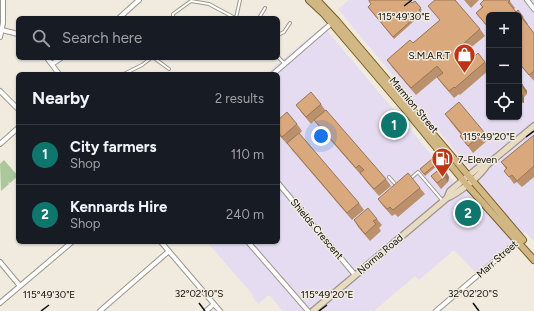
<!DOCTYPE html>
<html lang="en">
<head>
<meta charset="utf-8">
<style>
  body { margin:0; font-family:Figtree,sans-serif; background:#20242c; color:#f1f3f6 }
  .controls { position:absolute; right:12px; top:12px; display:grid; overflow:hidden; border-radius:6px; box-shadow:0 1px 3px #0004 }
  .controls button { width:36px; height:36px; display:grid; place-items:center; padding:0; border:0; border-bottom:1px solid #363941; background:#171b24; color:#f1f3f6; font:20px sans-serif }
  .you { position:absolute; left:321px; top:136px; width:14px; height:14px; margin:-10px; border:3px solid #fff; border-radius:50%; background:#1a73e8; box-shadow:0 0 0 6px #1a73e833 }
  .badge { display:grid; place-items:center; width:26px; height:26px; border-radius:50%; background:#0f766e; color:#fff; font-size:13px; font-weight:700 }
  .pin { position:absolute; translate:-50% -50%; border:2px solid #fff; box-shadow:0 1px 4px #0006 }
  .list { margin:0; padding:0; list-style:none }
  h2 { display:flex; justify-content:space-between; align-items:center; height:52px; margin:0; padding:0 16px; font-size:17px }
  h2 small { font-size:13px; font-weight:400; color:#9ea1a6 }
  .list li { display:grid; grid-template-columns:26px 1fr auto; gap:12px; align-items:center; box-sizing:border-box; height:60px; padding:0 16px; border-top:1px solid #363941 }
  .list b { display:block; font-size:15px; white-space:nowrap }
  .list p { margin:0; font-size:13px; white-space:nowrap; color:#9ea1a6 }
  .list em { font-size:13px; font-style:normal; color:#9ea1a6 }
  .icon { flex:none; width:22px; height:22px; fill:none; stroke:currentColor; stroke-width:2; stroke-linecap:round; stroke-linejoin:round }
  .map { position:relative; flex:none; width:534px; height:311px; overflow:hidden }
  .search { position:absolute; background:#171b24; box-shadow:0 1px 3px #0004; left:16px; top:16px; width:264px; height:44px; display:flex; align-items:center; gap:10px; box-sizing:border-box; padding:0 14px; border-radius:6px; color:#9ea1a6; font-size:15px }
  .panel { position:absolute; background:#171b24; box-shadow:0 1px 3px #0004; left:16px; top:72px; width:264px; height:172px; border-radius:6px }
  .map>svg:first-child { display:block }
  .commercial { fill:#e5dcf1; fill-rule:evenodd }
  .green { fill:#abc89d }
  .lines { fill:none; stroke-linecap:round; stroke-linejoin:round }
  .lane-casing { stroke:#9b968b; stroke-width:4 }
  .street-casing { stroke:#9b968b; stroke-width:6 }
  .secondary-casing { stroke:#9b968b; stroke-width:8 }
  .primary-casing { stroke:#795c23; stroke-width:8 }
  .lane { stroke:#fff; stroke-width:2 }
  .street { stroke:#fff; stroke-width:4 }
  .secondary { stroke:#e8dbc1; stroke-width:5.5 }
  .primary { stroke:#d1b783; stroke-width:6 }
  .wall { fill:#bb906c }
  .shaded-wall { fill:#987658 }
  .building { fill:#d9a87d; stroke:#987658 }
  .ticks { fill:none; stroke:#0f0d0a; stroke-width:1.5 }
  .labels { text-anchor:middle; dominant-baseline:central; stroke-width:3; stroke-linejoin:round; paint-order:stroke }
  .poi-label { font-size:10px; fill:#0f0d0a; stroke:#f0eadf; text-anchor:end }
  .street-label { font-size:10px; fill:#0f0d0a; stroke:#f0eadf }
  .ticks-label { font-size:10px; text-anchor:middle; fill:#0f0d0a; stroke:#f0eadf; stroke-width:3; stroke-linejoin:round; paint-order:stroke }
</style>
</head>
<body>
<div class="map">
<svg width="534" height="311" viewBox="0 0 534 311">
  <rect width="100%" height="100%" fill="#f0eadf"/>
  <path class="commercial" d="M349,0H534V241L525,232L476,273L454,250L419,280L415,276L374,311H283L269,295L258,304L252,296L253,295L207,242H278V74H265L323,26L456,184L471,170L338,9ZM489,15H519V117H489Z"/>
  <path class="green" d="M4,160L18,176L10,183L8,182L9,184L1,191L0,164Z"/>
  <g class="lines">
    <defs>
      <path id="lane" d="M173,18V14L191,1L209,4L235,18
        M236,18L240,0
        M259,18L265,8
        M278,35L284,32L290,23
        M278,57L284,63
        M154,58L169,69
        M124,74L142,65L151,58
        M389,177L396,185
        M410,179L418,172L442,200"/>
      <path id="street" d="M527,0L534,9
        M119,18L139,0
        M2,30L18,34
        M0,37L3,23V0
        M47,58L59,74
        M52,64L61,58
        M273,74L333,22
        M0,91L18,109
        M0,144L18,128
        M278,183L355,275
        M161,242L220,311
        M248,242L308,311
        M0,262L20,286
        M0,303L72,242
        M100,311L169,251
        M206,311L214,304
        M436,311L519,240"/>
      <path id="secondary" d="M447,198L450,191L479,167L487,165
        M313,311L447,198C459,193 480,176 487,165L534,126"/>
      <path id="primary" d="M309,0L323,13L404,108L467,185L534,260
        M317,0L336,20L523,240"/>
    </defs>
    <use href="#lane" class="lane-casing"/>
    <use href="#street" class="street-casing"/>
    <use href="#secondary" class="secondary-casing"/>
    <use href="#primary" class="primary-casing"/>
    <use href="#lane" class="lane"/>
    <use href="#street" class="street"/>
    <use href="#secondary" class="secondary"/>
    <use href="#primary" class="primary"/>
  </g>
  <path class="wall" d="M464,0H479L471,8Z
    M509,0L515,8L514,9L516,12L523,17L528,24L527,25L534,33V81L519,64V15H489V29L476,13L482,7L480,4Z
    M415,1L422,10L420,11L422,14L394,39L368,7L371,4L412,3Z
    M428,6L480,29L485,36L468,50L474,57L485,62L489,67V70L460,95L459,94L454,98L442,84L437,77L442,73L416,95L392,67L387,60L413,43L440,20Z
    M519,80L527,91V94L524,97V103H521V110H519Z
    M321,104L325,110L386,179L391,186L379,196L365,180L361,174V175L319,127L315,120L311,124L301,112L296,105Z
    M445,114L484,132L489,139L473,153L460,136L461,135L450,121Z
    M278,120L297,124L302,131L299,134L359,203L364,210L352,220L292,150L288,144H287L278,134Z
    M534,135V177L522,187L517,182L514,184L509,177L504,171L506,169L501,162Z
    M432,159L437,166L425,176L420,169Z
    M431,176L449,177L448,182L441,189Z
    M420,188L425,194L398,217L395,214L392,216L383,206L378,199Z
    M377,219L382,225L379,228L381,231L370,241L358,227L354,220Z"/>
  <path class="shaded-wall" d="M522,84L527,91V94L522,87Z
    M519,90L524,97V103L519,97Z
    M519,100L521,103V110L519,107Z
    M446,171L449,177L448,182L445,177Z"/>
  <path class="building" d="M369,0H409L412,3L415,1L421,8L419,10L421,12L393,37L368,7L371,4L369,1Z
    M435,0H455L480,29L463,44L474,57L478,53L485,62L455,88L454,87L449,91L437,77L443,73L437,66L411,88L387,60L410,40L413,43L440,20L428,6Z
    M484,0H509L510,1L508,2L516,12L518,10L523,17L522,18L534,33V71L529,75L519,63V15H489V28L476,13L483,7L480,4Z
    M519,80L522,84V87L519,90V93Z
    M311,92L321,104L306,117L296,105Z
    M459,102L484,132L468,146L460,136L462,134L445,114Z
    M326,110L386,179L374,189L360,173L364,170L359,165L356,168L314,120Z
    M287,112L297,124L282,137L278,132V120Z
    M299,133L359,203L347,213L287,143Z
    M534,135V166L517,181L512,175L509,177L504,171L507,168L501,162Z
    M432,159L436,164L424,174L420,169Z
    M442,167L446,171L445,177L437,183L431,176Z
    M408,173L420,188L393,210L390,207L387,209L378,199Z
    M368,208L377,219L373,221L376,224L365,234L354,220Z"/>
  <path class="ticks" d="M404,6L412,0M526,137L534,131M199,303L205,311M473,303L479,311M41,311L49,305M319,311L327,305"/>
  <defs>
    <symbol id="shop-pin" viewBox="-11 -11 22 30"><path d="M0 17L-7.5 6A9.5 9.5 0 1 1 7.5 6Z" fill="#be3416" stroke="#f0eadf"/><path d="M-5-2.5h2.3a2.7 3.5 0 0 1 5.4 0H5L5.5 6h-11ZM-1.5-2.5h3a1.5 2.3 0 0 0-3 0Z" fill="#fff"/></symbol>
    <symbol id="fuel-pin" viewBox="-11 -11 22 30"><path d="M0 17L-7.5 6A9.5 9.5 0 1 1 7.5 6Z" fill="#be3416" stroke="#f0eadf"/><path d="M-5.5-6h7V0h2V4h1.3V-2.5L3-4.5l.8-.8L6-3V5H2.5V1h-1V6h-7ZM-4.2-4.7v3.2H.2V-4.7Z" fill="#fff"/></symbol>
  </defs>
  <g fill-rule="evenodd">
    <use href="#shop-pin" x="452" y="42" width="25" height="34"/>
    <use href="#fuel-pin" x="430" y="146" width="25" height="34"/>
  </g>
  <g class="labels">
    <g class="poi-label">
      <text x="450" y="55">S.M.A.R.T</text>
      <text x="458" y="159" text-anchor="start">7-Eleven</text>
    </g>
    <g class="street-label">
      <text transform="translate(414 105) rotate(50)">Marmion Street</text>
      <text transform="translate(317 229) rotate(50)">Shields Crescent</text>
      <text transform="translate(380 254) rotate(-40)">Norma Road</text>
      <text transform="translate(497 259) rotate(-41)">Marr Street</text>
    </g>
  </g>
  <g class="ticks-label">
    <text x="404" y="20">115°49'30"E</text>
    <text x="489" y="140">115°49'20"E</text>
    <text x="199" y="297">32°02'10"S</text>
    <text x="473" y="297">32°02'20"S</text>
    <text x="49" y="298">115°49'30"E</text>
    <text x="327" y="298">115°49'20"E</text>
  </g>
</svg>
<div class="controls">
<button>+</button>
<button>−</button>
<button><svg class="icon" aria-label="locate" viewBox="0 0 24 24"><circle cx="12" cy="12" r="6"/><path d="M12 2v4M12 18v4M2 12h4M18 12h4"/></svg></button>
</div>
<div class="you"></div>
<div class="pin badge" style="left:394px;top:125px">1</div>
<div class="pin badge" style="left:468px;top:213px">2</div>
<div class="search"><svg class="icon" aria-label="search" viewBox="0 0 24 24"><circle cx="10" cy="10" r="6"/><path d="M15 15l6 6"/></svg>Search here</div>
<section class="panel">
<h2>Nearby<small>2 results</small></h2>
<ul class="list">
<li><span class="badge">1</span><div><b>City farmers</b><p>Shop</p></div><em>110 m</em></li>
<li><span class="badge">2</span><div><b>Kennards Hire</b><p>Shop</p></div><em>240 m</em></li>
</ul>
</section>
</div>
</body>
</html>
